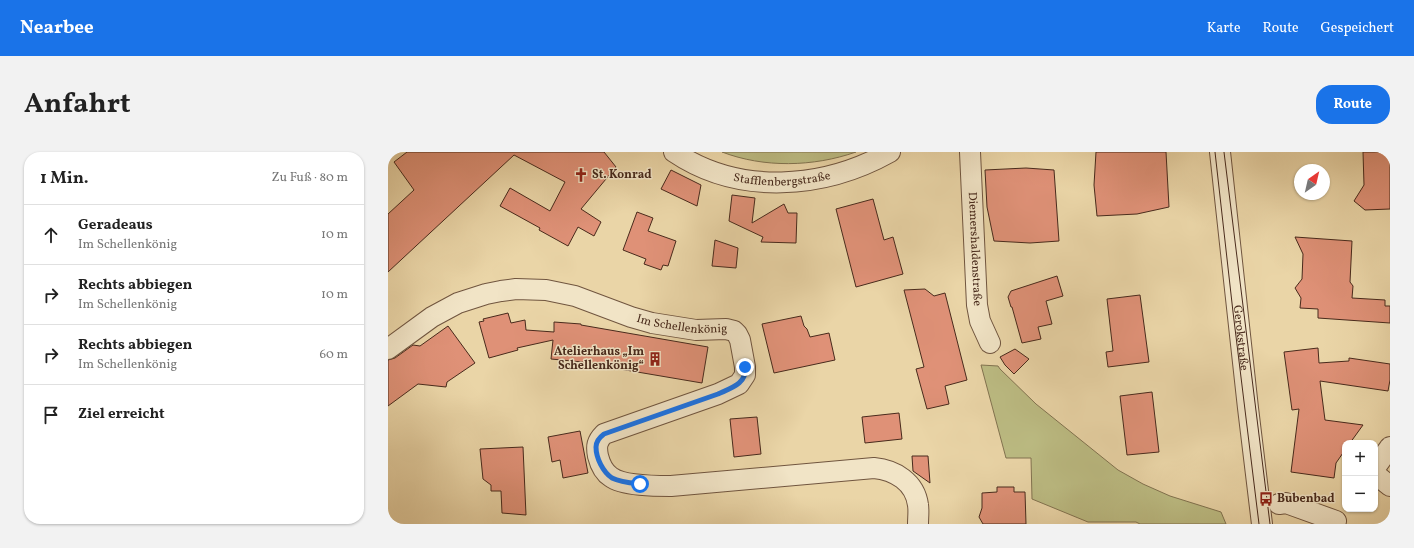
<!DOCTYPE html>
<html lang="de">
<head>
<meta charset="utf-8">
<style>
  body { margin:0; font-family:Vollkorn,serif; background:#f2f2f2; color:#222 }
  .controls { position:absolute; right:12px; bottom:12px; display:grid; overflow:hidden; border-radius:8px; box-shadow:0 1px 3px #0004 }
  .controls button { width:36px; height:36px; display:grid; place-items:center; padding:0; border:0; border-bottom:1px solid #e0e0e0; background:#fff; color:#222; font:20px sans-serif }
  .compass { position:absolute; left:906px; top:12px; width:36px; height:36px; border-radius:50%; background:#fff; box-shadow:0 1px 3px #0004; rotate:34deg }
  .stop { position:absolute; width:12px; height:12px; margin:-9px; border:3px solid #1a73e8; border-radius:50%; background:#fff }
  .stop.end { background:#1a73e8; border-color:#fff; box-shadow:0 1px 4px #0008 }
  .list { margin:0; padding:0; list-style:none }
  h2 { display:flex; justify-content:space-between; align-items:center; height:52px; margin:0; padding:0 16px; font-size:17px }
  h2 small { font-size:13px; font-weight:400; color:#767676 }
  .list li { display:grid; grid-template-columns:26px 1fr auto; gap:12px; align-items:center; box-sizing:border-box; height:60px; padding:0 16px; border-top:1px solid #e0e0e0 }
  .list b { display:block; font-size:15px; white-space:nowrap }
  .list p { margin:0; font-size:13px; white-space:nowrap; color:#767676 }
  .list em { font-size:13px; font-style:normal; color:#767676 }
  .icon { flex:none; width:22px; height:22px; fill:none; stroke:currentColor; stroke-width:2; stroke-linecap:round; stroke-linejoin:round }
  .map { position:relative; flex:none; width:1002px; height:372px; overflow:hidden; border-radius:16px }
  header { display:flex; align-items:center; gap:24px; box-sizing:border-box; height:56px; padding:0 20px; background:#1a73e8; color:#fff }
  header strong { font-size:19px }
  nav { display:flex; gap:22px; margin-inline-start:auto; font-size:14px }
  .intro { display:flex; align-items:center; justify-content:space-between; box-sizing:border-box; height:96px; padding:0 24px }
  h1 { margin:0; font-size:28px }
  .button { padding:10px 18px; border-radius:16px; background:#1a73e8; color:#fff; font-size:14px; font-weight:700 }
  main { display:flex; gap:24px; padding:0 24px }
  aside { flex:1; background:#fff; border-radius:16px; box-shadow:0 1px 3px #0004 }
  .map>svg:first-child { display:block }
  .green { fill:#bcbc83; stroke:#827350 }
  .building { fill:#df9177; stroke:#482a1c }
  .lines { fill:none; stroke-linecap:round; stroke-linejoin:round }
  .minor-casing { stroke:#70553f; stroke-width:22 }
  .minor { stroke:#f1e4c6; stroke-width:20 }
  .tram { stroke:#482a1c; stroke-width:1 }
  .route { stroke:#1a73e8; stroke-width:5 }
  .labels { text-anchor:middle; dominant-baseline:central; stroke-width:3; stroke-linejoin:round; paint-order:stroke }
  .poi-label { font-size:12px; font-weight:bold; fill:#482a1c; stroke:#f1e4c6; text-anchor:start }
  .street-label { font-size:12px; fill:#482a1c; stroke:#f1e4c6 }
</style>
</head>
<body>
<header>
<strong>Nearbee</strong>
<nav><a>Karte</a><a>Route</a><a>Gespeichert</a></nav>
</header>
<div class="intro"><h1>Anfahrt</h1><a class="button">Route</a></div>
<main>
<aside>
<h2>1 Min.<small>Zu Fuß · 80 m</small></h2>
<ul class="list">
<li><svg class="icon" aria-label="ahead" viewBox="0 0 24 24"><path d="M12 20V5M6 11l6-6 6 6"/></svg><div><b>Geradeaus</b><p>Im Schellenkönig</p></div><em>10 m</em></li>
<li><svg class="icon" aria-label="right" viewBox="0 0 24 24"><path d="M7 20v-9h11M14 6l5 5-5 5"/></svg><div><b>Rechts abbiegen</b><p>Im Schellenkönig</p></div><em>10 m</em></li>
<li><svg class="icon" aria-label="right" viewBox="0 0 24 24"><path d="M7 20v-9h11M14 6l5 5-5 5"/></svg><div><b>Rechts abbiegen</b><p>Im Schellenkönig</p></div><em>60 m</em></li>
<li><svg class="icon" aria-label="arrive" viewBox="0 0 24 24"><path d="M6 21V4h12l-3 4 3 4H6"/></svg><div><b>Ziel erreicht</b></div></li>
</ul>
</aside>
<div class="map">
<svg width="1002" height="372" viewBox="0 0 1002 372">
  <rect width="100%" height="100%" fill="#ead5a7"/>
  <filter id="stains"><feTurbulence type="fractalNoise" baseFrequency=".005" numOctaves="4"/><feColorMatrix values="0 0 0 0 .2 0 0 0 0 .09 0 0 0 0 .02 0 0 0 .5 -.17"/></filter>
  <radialGradient id="worn" r=".72"><stop offset=".6" stop-color="#630" stop-opacity="0"/><stop offset="1" stop-color="#630" stop-opacity=".3"/></radialGradient>
  <path class="green" d="M334,0H468C425,15 376,16 334,0Z
    M593,213L610,214L612,217L648,252L730,318L755,332L782,344L833,360L838,372H752L748,370H700L644,347L643,306H618Z"/>
  <path class="building" d="M19,0H216L228,15L193,57L213,70L206,84L190,75L180,94L151,78L152,76L112,54L122,36L162,59L177,30L126,3L0,120V62L26,38L6,10Z
    M708,0H778L781,55L749,62L709,64L706,33Z
    M975,0H1002V57L977,58L966,49L976,33Z
    M638,16L666,18L671,89L642,91L606,89L599,55L597,18Z
    M283,18L313,33L309,54L273,37Z
    M344,43L367,46L364,71L396,52L400,61H409L408,91L373,90L375,85L341,69Z
    M485,47L496,88L505,85L515,122L468,135L448,57Z
    M249,60L265,66L260,79L288,89L280,114L275,113L273,118L256,112L258,107L235,98Z
    M907,85L964,89L962,130L965,134L964,146L997,148V154H1002V171L930,166V157L912,156L913,146L907,136L914,127L915,102Z
    M327,88L350,96L348,116L324,114Z
    M669,124L675,144L658,149L664,172L650,175L653,187L634,191L624,155H623L620,145L623,139Z
    M537,137L546,144L557,141L579,228L557,234L561,252L539,257L528,217L536,215L516,138Z
    M752,143L761,210L720,215L718,200L725,199L719,147Z
    M120,161L123,171L137,168L138,178L166,180V170L193,172V173L320,195L314,231L214,214L215,212L163,207L165,188L129,196L130,198L101,206L91,170L96,169L95,167Z
    M413,164L416,174L419,177L422,185L441,181L447,208L386,221L374,172Z
    M60,174L87,211L59,230L58,235L30,232L0,254V208L7,206L25,193L32,194Z
    M930,196L931,211L961,209V206L1002,212V228L1000,239L932,229L937,268L975,273L962,291H957V298L948,311L946,326L903,320L911,257L904,258L896,200Z
    M627,197L641,207L626,222L617,213L612,205Z
    M764,240L771,300L739,303L732,244Z
    M511,261L514,287L477,291L474,265Z
    M369,265L373,302L346,305L342,267Z
    M192,279L200,321L175,326L172,308L164,310L160,285Z
    M135,295L138,363L114,361L113,339H103V333L95,327L92,297Z
    M524,304H540L542,331L525,319Z
    M609,335H626V340H637L638,372H595L591,365L594,356V341L609,340Z"/>
  <g class="lines">
    <defs>
      <g id="minor">
        <path id="s1" d="M286,0C351,44 436,37 502,0"/>
        <path id="s2" d="M582,0L589,153L592,169L602,191"/>
        <path id="s3" d="M832,0L860,256L874,372"/>
        <path id="s4" d="M0,197L44,165L70,151L98,142L113,139L128,137L158,138L187,144L243,165L264,171L308,178L338,177L346,179L349,182L352,188L357,215V223L351,232L330,242L216,282C209,289 208,294 210,304C212,312 215,320 223,325C235,334 268,334 283,334L486,316C507,318 527,330 530,353C531,359 530,366 530,372"/>
        <path d="M987,316L1002,295"/>
        <path d="M987,322L1002,334"/>
        <path d="M891,352L898,351L948,369"/>
      </g>
    </defs>
    <use href="#minor" class="minor-casing"/>
    <use href="#minor" class="minor"/>
    <path class="tram" d="M827,0L845,160L871,372
      M836,0L882,372"/>
  </g>
  <g class="lines">
    <path class="route" d="M252,332C243,331 232,330 224,326C215,320 208,306 208,295C208,290 212,285 216,282L330,242C343,236 359,232 357,215"/>
  </g>
  <defs>
    <symbol id="church-bare" viewBox="-9 -9 18 18"><path d="M-1.2-6h2.4v3.5h3.3v2.4h-3.3V6h-2.4V-.1h-3.3v-2.4h3.3Z" fill="#8f2418" stroke="#f1e4c6" stroke-width="2.5" paint-order="stroke"/></symbol>
    <symbol id="building-bare" viewBox="-9 -9 18 18"><path d="M-4-6H4V6H1V3H-1V6H-4ZM-2.5-4.3h1.7v1.8h-1.7ZM.8-4.3h1.7v1.8H.8ZM-2.5-1h1.7V.8h-1.7ZM.8-1h1.7V.8H.8Z" fill="#8f2418" stroke="#f1e4c6" stroke-width="2.5" paint-order="stroke"/></symbol>
    <symbol id="bus-bare" viewBox="-9 -9 18 18"><path d="M-5-6H5V4H4V6H2V4H-2V6H-4V4H-5ZM-3.5-4V0h7V-4ZM-3.5 1.2v1.5H-2V1.2ZM2 1.2v1.5H3.5V1.2Z" fill="#8f2418" stroke="#f1e4c6" stroke-width="2.5" paint-order="stroke"/></symbol>
  </defs>
  <g fill-rule="evenodd">
    <use href="#church-bare" x="183" y="13" width="20" height="20"/>
    <use href="#building-bare" x="257" y="197" width="20" height="20"/>
    <use href="#bus-bare" x="868" y="337" width="20" height="20"/>
  </g>
  <g class="labels">
    <g class="poi-label">
      <text x="204" y="23">St. Konrad</text>
      <text x="256" y="200" text-anchor="end">Atelierhaus „Im<tspan x="256" dy="14">Schellenkönig“</tspan></text>
      <text x="889" y="347">Bubenbad</text>
    </g>
    <g class="street-label">
      <text stroke="none"><textPath href="#s1" startOffset="114">Stafflenbergstraße</textPath></text>
      <text stroke="none"><textPath href="#s2" startOffset="97">Diemershaldenstraße</textPath></text>
      <text stroke="none"><textPath href="#s4" startOffset="315">Im Schellenkönig</textPath></text>
      <text stroke="none"><textPath href="#s3" startOffset="187">Gerokstraße</textPath></text>
    </g>
  </g>
  <rect width="100%" height="100%" filter="url(#stains)"/>
  <rect width="100%" height="100%" fill="url(#worn)"/>
</svg>
<div class="controls">
<button>+</button>
<button>−</button>
</div>
<svg class="compass" viewBox="-18 -18 36 36"><path d="M0-13l5 13h-10z" fill="#e53935"/><path d="M0 13l5-13h-10z" fill="#767676"/></svg>
<div class="stop" style="left:252px;top:332px"></div>
<div class="stop end" style="left:357px;top:215px"></div>
</div>
</main>
</body>
</html>
